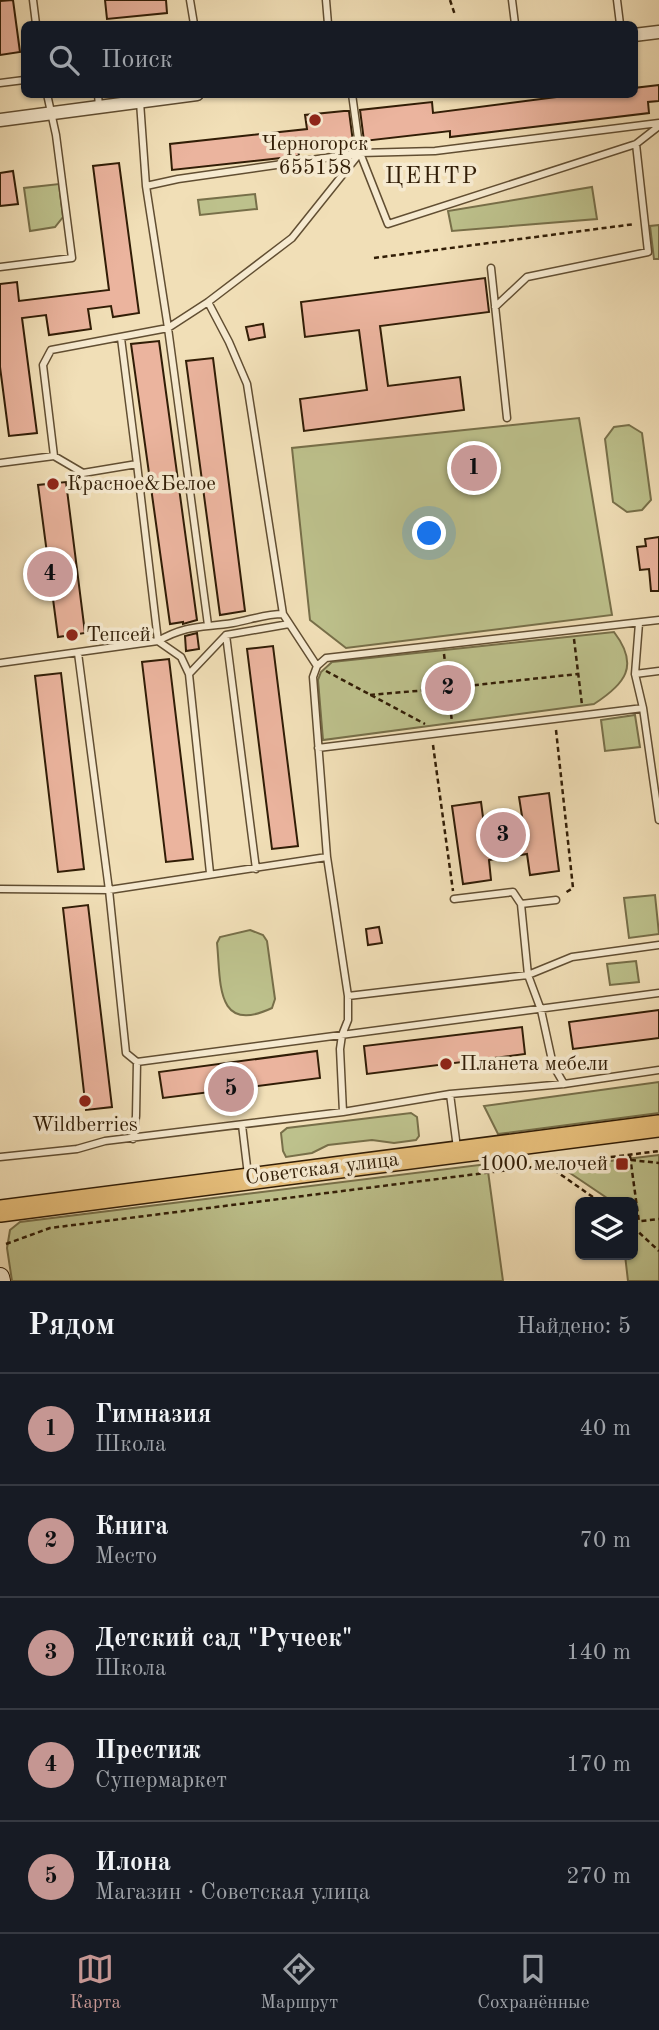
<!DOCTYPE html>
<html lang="ru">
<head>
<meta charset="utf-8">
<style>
  body { margin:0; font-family:"Old Standard TT",serif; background:#242831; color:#f1f3f6 }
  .controls { position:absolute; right:21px; bottom:21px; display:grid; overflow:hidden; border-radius:10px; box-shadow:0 2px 5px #0004 }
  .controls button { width:63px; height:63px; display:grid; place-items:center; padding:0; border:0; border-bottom:2px solid #363941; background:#171b24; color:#f1f3f6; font:35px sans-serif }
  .you { position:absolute; left:430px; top:534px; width:24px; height:24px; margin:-18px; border:5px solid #fff; border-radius:50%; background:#1a73e8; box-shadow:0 0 0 10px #1a73e833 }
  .badge { display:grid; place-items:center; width:46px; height:46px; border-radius:50%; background:#c59692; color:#111; font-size:23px; font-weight:700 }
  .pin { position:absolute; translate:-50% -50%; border:4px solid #fff; box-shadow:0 2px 7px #0006 }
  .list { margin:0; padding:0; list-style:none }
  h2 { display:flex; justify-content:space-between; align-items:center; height:91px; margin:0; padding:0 28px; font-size:30px }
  h2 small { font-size:23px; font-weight:400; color:#9ea1a6 }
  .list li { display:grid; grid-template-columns:46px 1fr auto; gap:21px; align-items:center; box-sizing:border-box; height:112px; padding:0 28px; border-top:2px solid #363941 }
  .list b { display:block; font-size:26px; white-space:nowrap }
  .list p { margin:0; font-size:23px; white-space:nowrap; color:#9ea1a6 }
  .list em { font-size:23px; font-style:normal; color:#9ea1a6 }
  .icon { flex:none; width:38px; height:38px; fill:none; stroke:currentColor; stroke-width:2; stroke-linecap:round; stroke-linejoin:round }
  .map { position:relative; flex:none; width:659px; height:1281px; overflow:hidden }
  .search { position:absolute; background:#171b24; box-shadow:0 2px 5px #0004; left:21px; right:21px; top:21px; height:77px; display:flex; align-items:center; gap:18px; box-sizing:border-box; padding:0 24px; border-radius:10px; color:#9ea1a6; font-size:26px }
  .sheet { height:651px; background:#171b24 }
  nav { display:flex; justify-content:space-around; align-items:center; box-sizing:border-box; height:98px; border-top:2px solid #363941; background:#171b24; font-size:19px; color:#9ea1a6 }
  nav a { display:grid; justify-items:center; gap:4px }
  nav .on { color:#c59692 }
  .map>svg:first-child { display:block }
  .green { fill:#bdc18c; stroke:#776f49; stroke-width:2 }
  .building { fill:#ebb49e; stroke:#311d06; stroke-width:2 }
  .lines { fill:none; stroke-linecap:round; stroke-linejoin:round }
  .lane-casing { stroke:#614e32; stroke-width:9 }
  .street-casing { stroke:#614e32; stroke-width:15 }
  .secondary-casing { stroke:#311d06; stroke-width:20 }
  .primary-casing { stroke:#311d06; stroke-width:24 }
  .path { stroke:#311d06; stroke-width:2.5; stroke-dasharray:5 3.5; stroke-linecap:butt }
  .lane { stroke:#f6ead0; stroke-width:6 }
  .street { stroke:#f6ead0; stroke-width:12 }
  .secondary { stroke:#f6ead0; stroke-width:18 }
  .primary { stroke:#e8c07c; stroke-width:21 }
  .poi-dot { fill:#8f2418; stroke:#f6ead0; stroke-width:2.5 }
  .labels { text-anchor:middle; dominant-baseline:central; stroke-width:7; stroke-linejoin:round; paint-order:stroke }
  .poi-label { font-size:21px; fill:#311d06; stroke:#f6ead0; text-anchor:start }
  .street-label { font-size:21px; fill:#311d06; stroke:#f6ead0 }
  .neighbourhood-label { font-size:23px; letter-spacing:2px; fill:#311d06; stroke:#f6ead0 }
</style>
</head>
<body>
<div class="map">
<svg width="659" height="1281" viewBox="0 0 659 1281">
  <rect width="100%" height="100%" fill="#f1dfb7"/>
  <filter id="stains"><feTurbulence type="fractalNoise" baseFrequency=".00286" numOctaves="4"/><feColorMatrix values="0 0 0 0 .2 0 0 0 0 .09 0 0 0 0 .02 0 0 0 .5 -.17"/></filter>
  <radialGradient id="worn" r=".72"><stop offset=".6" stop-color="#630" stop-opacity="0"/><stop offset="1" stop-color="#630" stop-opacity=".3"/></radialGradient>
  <path class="green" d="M59,184L63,217L55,227L30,231L24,188Z
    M592,187L597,219L452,231L448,211Z
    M255,194L257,209L200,215L198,200Z
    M659,225V259H654L650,226Z
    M579,418L612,615L346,648L310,620L292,448Z
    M629,425L642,433L651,500L642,510L627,512L613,502L605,439L614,427Z
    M614,632C640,666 625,684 594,704L323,740L318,680L321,672L332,662Z
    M635,715L640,747L605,751L601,720Z
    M655,895L659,934L629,938L624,898Z
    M250,930L263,935L267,941L275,999L272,1008C215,1035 221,982 217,943L220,937Z
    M636,961L639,982L610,985L607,964Z
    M659,1082V1113L498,1134L484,1106Z
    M411,1113L417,1117L419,1136L416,1140L394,1143L372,1140L328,1145L312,1153L286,1157L283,1151L281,1133L287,1128Z
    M659,1155V1281H628L625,1255H633V1202H613L561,1167Z
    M487,1164L503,1281H12L7,1248L10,1230L20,1222Z"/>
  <path class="building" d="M13,0L20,52L0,55V1Z
    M105,0H166L167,13L107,19Z
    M659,85V101L648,102L649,113L450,137V131L364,141L360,110L432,102L433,113L580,94H634V88Z
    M344,111H349L353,142L298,149L299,156L172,170L170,144L307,129L305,115Z
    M119,163L139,313L113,317L111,306L88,309L91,329L49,335L46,315L22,318L37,433L9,436L0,367V284L17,282L19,301L109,290L93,166Z
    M13,171L18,204L0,206V173Z
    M485,278L489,312L380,326L388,386L460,377L464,410L304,431L300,399L367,390L359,330L305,337L301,302Z
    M263,324L265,337L249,340L246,327Z
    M159,341L197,620L183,624V622L170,624L131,344Z
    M213,358L245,611L220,615L186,361Z
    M66,482L85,633L58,637L38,485Z
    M659,537V591H651L649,569L640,570L637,547L646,546L645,539Z
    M197,633L199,649L186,651L185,636Z
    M273,646L298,846L272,849L247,649Z
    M169,659L193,859L166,862L142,662Z
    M61,673L84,869L58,872L35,676Z
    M549,793L559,871L530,875L527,854L489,860L491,880L463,884L452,806L481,802L486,840L525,835L519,797Z
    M88,905L112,1107L86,1110L63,908Z
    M379,927L382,943L368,945L366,929Z
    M659,1010V1038L573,1049L569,1022Z
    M522,1027L525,1054L367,1074L364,1046Z
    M317,1051L320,1078L163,1098L159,1072Z"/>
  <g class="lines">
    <defs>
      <path id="lane" d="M33,0L36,24
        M190,0L194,24
        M326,0L328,24
        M512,0L515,24
        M617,0L620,24
        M0,83L24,80
        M98,94L99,107
        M352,94L360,153L388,224L636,144L659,126
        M146,186L178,179L360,153L435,151L659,123
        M0,267L72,258L56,135L47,94
        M491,268L507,418
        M208,302L229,342L247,384L283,614L317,666
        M495,307L527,277L648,252L636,144
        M54,456L43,365L51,350L168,328L146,186L140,102
        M0,463L54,456L83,473L137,464L121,338
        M137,464L158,641L181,657L189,674L210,873
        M208,625L168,328L208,302L292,238L360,153
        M226,635L256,869
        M78,653L109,890L126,1053L137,1062L136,1116L133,1139
        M0,663L158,641C188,624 202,628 233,623C250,620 265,614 283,614
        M659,671L635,674L643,708L659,820
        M189,674L226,635L289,624
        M635,674L639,623
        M318,748L643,708
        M0,889L109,890L327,857
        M454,899L513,892L521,904
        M556,900L521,904L528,975L541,1010L553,1065L564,1084
        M348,996L528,975L572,957L659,945
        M137,1062L659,993
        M450,1094L457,1148
        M343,1112L340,1049L342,1035L348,1020V996L327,857L313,677L317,666L326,658L659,620
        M242,1125L248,1175
        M0,1157L77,1149L105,1141L343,1112L450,1094L564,1084L659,1070"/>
      <path id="street" d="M634,35L659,32
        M0,120L197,94"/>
      <path id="secondary" d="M0,1277L1,1281"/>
      <path id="primary" d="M0,1211L659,1126"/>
    </defs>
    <use href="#lane" class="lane-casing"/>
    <use href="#street" class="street-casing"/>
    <use href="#secondary" class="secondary-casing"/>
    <use href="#primary" class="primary-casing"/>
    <path class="path" d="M450,0L455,15
      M374,258L635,224
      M574,639L582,705
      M444,654L447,679
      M326,671L425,724
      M439 688a9 9 0 1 1 18 0a9 9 0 1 1-18 0Z
      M457,687L578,674
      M370,695L439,689
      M449,697L452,722
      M556,730L573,888L565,893
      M433,745L453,891
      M630,1156L639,1222
      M631,1160L659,1163
      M547,1165L600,1202
      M633,1222L659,1219
      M633,1227L659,1251
      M6,1244L50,1228L659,1151"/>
    <use href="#lane" class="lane"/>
    <use href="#street" class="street"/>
    <use href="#secondary" class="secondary"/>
    <use href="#primary" class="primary"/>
  </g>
  <g class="poi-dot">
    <circle cx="315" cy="120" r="7"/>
    <circle cx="53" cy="484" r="7"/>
    <circle cx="72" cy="635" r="7"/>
    <circle cx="446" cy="1064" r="7"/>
    <circle cx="85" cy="1101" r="7"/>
    <rect x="615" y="1157" width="14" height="14" rx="3.5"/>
  </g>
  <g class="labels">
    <g class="poi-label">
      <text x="315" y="144" text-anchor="middle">Черногорск<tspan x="315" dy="24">655158</tspan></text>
      <text x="67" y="484">Красное&amp;Белое</text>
      <text x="86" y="635">Тепсей</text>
      <text x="460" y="1064">Планета мебели</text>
      <text x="85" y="1125" text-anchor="middle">Wildberries</text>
      <text x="608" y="1164" text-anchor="end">1000 мелочей</text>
    </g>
    <g class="street-label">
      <text transform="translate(322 1169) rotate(-7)">Советская улица</text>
    </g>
    <g class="neighbourhood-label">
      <text x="432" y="176">ЦЕНТР</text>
    </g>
  </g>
  <rect width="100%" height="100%" filter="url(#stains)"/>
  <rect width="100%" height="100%" fill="url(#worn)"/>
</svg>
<div class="controls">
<button><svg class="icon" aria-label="layers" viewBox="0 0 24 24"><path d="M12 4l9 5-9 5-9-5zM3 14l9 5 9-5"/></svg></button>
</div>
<div class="you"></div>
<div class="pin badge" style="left:474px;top:468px">1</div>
<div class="pin badge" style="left:448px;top:688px">2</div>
<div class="pin badge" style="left:503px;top:835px">3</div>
<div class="pin badge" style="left:50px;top:574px">4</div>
<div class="pin badge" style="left:231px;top:1089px">5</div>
<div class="search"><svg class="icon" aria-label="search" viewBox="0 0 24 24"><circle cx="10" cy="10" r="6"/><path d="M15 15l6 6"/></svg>Поиск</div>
</div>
<section class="sheet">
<h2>Рядом<small>Найдено: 5</small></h2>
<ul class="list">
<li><span class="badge">1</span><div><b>Гимназия</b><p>Школа</p></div><em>40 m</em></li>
<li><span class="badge">2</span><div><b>Книга</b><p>Место</p></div><em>70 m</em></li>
<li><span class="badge">3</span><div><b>Детский сад &quot;Ручеек&quot;</b><p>Школа</p></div><em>140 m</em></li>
<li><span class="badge">4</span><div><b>Престиж</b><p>Супермаркет</p></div><em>170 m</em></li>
<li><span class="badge">5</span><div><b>Илона</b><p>Магазин · Советская улица</p></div><em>270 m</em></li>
</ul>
</section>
<nav>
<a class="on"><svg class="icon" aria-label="map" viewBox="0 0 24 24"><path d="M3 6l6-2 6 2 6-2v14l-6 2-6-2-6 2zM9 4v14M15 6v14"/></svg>Карта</a>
<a><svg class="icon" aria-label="directions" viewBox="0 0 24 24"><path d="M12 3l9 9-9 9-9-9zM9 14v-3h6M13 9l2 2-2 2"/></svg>Маршрут</a>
<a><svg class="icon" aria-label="saved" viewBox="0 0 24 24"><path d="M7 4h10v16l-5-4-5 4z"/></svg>Сохранённые</a>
</nav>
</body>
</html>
